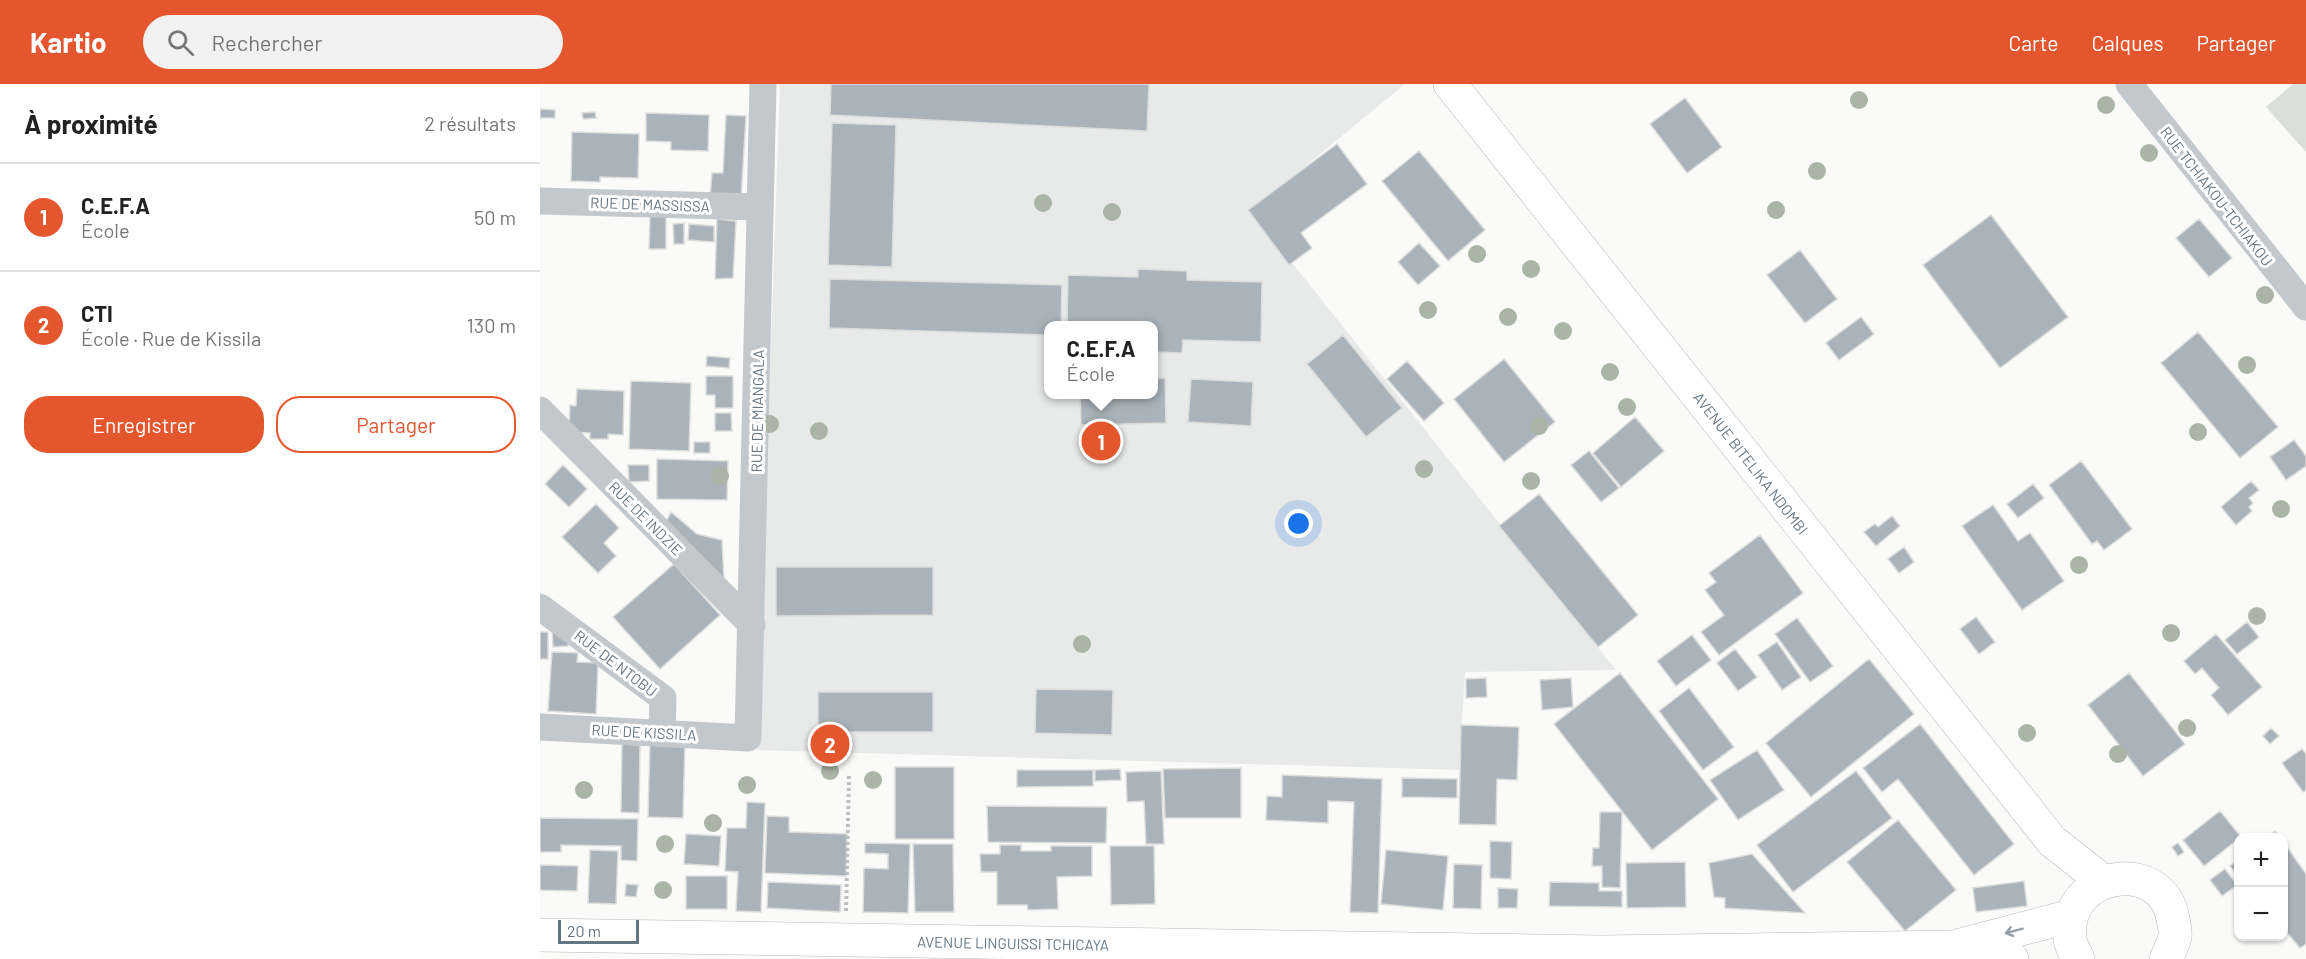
<!DOCTYPE html>
<html lang="fr">
<head>
<meta charset="utf-8">
<style>
  body { margin:0; font-family:Barlow,sans-serif; background:#f2f2f2; color:#222 }
  .controls { position:absolute; right:18px; bottom:18px; display:grid; overflow:hidden; border-radius:12px; box-shadow:0 2px 4px #0004 }
  .controls button { width:54px; height:54px; display:grid; place-items:center; padding:0; border:0; border-bottom:2px solid #e0e0e0; background:#fff; color:#222; font:30px sans-serif }
  .scale { position:absolute; left:18px; bottom:15px; width:81px; box-sizing:border-box; padding-left:6px; border:3px solid #657683; border-top:0; font-size:16px; line-height:21px; white-space:nowrap; color:#657683; -webkit-text-stroke:4px #fff; paint-order:stroke }
  .you { position:absolute; left:759px; top:440px; width:21px; height:21px; margin:-15px; border:4px solid #fff; border-radius:50%; background:#1a73e8; box-shadow:0 0 0 9px #1a73e833 }
  .badge { display:grid; place-items:center; width:39px; height:39px; border-radius:50%; background:#e4572e; color:#fff; font-size:20px; font-weight:700 }
  .pin { position:absolute; translate:-50% -50%; border:3px solid #fff; box-shadow:0 2px 6px #0006 }
  .popup { position:absolute; left:504px; top:237px; width:114px; height:78px; box-sizing:border-box; display:grid; place-content:center; border-radius:12px; background:#fff; filter:drop-shadow(0 2px 4px #0005); font-size:20px; white-space:nowrap; color:#767676 }
  .popup b { font-size:22px; color:#222 }
  .popup::after { content:''; position:absolute; left:50%; top:100%; margin-left:-12px; border:12px solid transparent; border-top-color:#fff }
  .list { margin:0; padding:0; list-style:none }
  h2 { display:flex; justify-content:space-between; align-items:center; height:78px; margin:0; padding:0 24px; font-size:26px }
  h2 small { font-size:20px; font-weight:400; color:#767676 }
  .list li { display:grid; grid-template-columns:39px 1fr auto; gap:18px; align-items:center; box-sizing:border-box; height:108px; padding:0 24px; border-top:2px solid #e0e0e0 }
  .list b { display:block; font-size:22px; white-space:nowrap }
  .list p { margin:0; font-size:20px; white-space:nowrap; color:#767676 }
  .list em { font-size:20px; font-style:normal; color:#767676 }
  .actions { display:flex; gap:12px; padding:18px 24px }
  .actions a { flex:1; padding:14px 0; border:2px solid #e4572e; border-radius:24px; text-align:center; font-size:21px; color:#e4572e }
  .actions .main { background:#e4572e; color:#fff }
  .icon { flex:none; width:33px; height:33px; fill:none; stroke:currentColor; stroke-width:2; stroke-linecap:round; stroke-linejoin:round }
  .map { position:relative; flex:none; width:1766px; height:875px; overflow:hidden }
  header { display:flex; align-items:center; gap:36px; box-sizing:border-box; height:84px; padding:0 30px; background:#e4572e; color:#fff }
  header strong { font-size:28px }
  nav { display:flex; gap:33px; margin-inline-start:auto; font-size:21px }
  .search { width:420px; height:54px; background:#f2f2f2; display:flex; align-items:center; gap:15px; box-sizing:border-box; padding:0 21px; border-radius:33px; color:#767676; font-size:22px }
  main { display:flex }
  aside { flex:1; background:#fff }
  .map>svg:first-child { display:block }
  .built { fill:#e8e9e9; fill-rule:evenodd }
  .green { fill:#dadfd7 }
  .building { fill:#aab3b9; stroke:#dcdcda; stroke-width:1.5 }
  .lines { fill:none; stroke-linecap:round; stroke-linejoin:round }
  .major-casing { stroke:#b5babe; stroke-width:34 }
  .highway-casing { stroke:#b4b9bd; stroke-width:34 }
  .path { stroke:#bbbfc2; stroke-width:4; stroke-dasharray:3 3; stroke-linecap:butt }
  .minor { stroke:#c3c8cc; stroke-width:27 }
  .major { stroke:#fff; stroke-width:33 }
  .highway { stroke:#fff; stroke-width:33 }
  .tree { fill:#aab4a7 }
  .oneway { stroke:#939fa8 }
  .labels { text-anchor:middle; dominant-baseline:central; stroke-width:6; stroke-linejoin:round; paint-order:stroke }
  .street-label { font-size:15px; fill:#657683; stroke:#fff }
</style>
</head>
<body>
<header>
<strong>Kartio</strong>
<div class="search"><svg class="icon" aria-label="search" viewBox="0 0 24 24"><circle cx="10" cy="10" r="6"/><path d="M15 15l6 6"/></svg>Rechercher</div>
<nav><a>Carte</a><a>Calques</a><a>Partager</a></nav>
</header>
<main>
<aside>
<h2>À proximité<small>2 résultats</small></h2>
<ul class="list">
<li><span class="badge">1</span><div><b>C.E.F.A</b><p>École</p></div><em>50 m</em></li>
<li><span class="badge">2</span><div><b>CTI</b><p>École · Rue de Kissila</p></div><em>130 m</em></li>
</ul>
<div class="actions"><a class="main">Enregistrer</a><a>Partager</a></div>
</aside>
<div class="map">
<svg width="1766" height="875" viewBox="0 0 1766 875">
  <rect width="100%" height="100%" fill="#fafaf8"/>
  <path class="built" d="M240,0H865L711,127L1076,586L925,588L919,686L217,666ZM508,242H614V310H508Z"/>
  <path class="green" d="M1753,0H1766V68L1726,23Z"/>
  <path class="building" d="M291,0H609L607,47L290,31Z
    M1145,14L1182,63L1147,89L1110,40Z
    M0,25L15,26V34H0Z
    M55,28L56,34L43,35L42,29Z
    M106,29L169,31L168,67L131,66V58L106,57Z
    M186,31L206,32L201,115L170,114L172,89H183Z
    M292,39L356,41L352,183L288,181Z
    M32,48L99,50L98,94L60,93V98L31,97Z
    M797,60L827,100L761,149L772,164L749,181L708,126Z
    M879,67L945,146L908,177L842,97Z
    M1451,131L1528,233L1460,284L1383,181Z
    M110,132H126V165H109Z
    M177,135L196,137L193,194L175,195Z
    M1659,135L1692,174L1669,193L1636,154Z
    M144,139V160H134L133,140Z
    M149,140L174,142V158L148,156Z
    M879,159L900,182L878,201L858,178Z
    M1260,166L1297,215L1265,239L1227,191Z
    M598,185L647,187V196L722,198L721,258L643,256L642,269L614,268V242H527L528,191L598,193Z
    M290,195L522,201L521,242H508V251L289,244Z
    M1321,233L1334,250L1299,276L1286,259Z
    M1658,248L1738,343L1700,374L1621,279Z
    M803,251L862,324L826,353L767,280Z
    M167,272L190,274L189,284L166,282Z
    M964,275L1015,338L964,378L914,315Z
    M867,277L904,319L884,337L847,295Z
    M166,292H193V324H175V311H166Z
    M625,294L626,339L541,341L540,310H614V295Z
    M651,295L713,298L711,342L648,338Z
    M91,297L151,299L149,367L89,365Z
    M37,305L84,307L83,351L68,350V355H50V349L29,348L30,321L36,322Z
    M175,329H191L192,347H175Z
    M1095,333L1124,367L1081,403L1053,369Z
    M1754,356L1766,372V382L1746,396L1730,373Z
    M154,358H170V369H154Z
    M1049,367L1079,404L1061,418L1031,381Z
    M117,375L188,377L187,416L117,415Z
    M1541,377L1592,445L1564,466L1557,457L1552,460L1509,401Z
    M23,381L47,405L29,423L5,400Z
    M88,381H109V397L89,398Z
    M1711,397L1719,406L1709,414L1713,419L1709,423L1712,427L1696,441L1681,423Z
    M1493,400L1504,414L1478,434L1467,420Z
    M999,410L1098,531L1058,563L959,442Z
    M56,420L79,444L64,459L76,472L58,489L22,453Z
    M1453,421L1478,457L1490,449L1524,497L1482,526L1422,442Z
    M131,428L157,450L182,456L184,498L124,442Z
    M1352,432L1360,442L1336,462L1324,448L1335,440L1338,443Z
    M1220,451L1263,509L1179,571L1161,548L1184,531L1165,506L1176,498L1169,489Z
    M1364,463L1374,478L1359,489L1348,475Z
    M134,480L180,531L120,585L73,533Z
    M236,483H393V531L236,532Z
    M1436,533L1455,558L1439,570L1420,545Z
    M1257,534L1293,582L1270,598L1235,550Z
    M1707,538L1719,553L1697,570L1685,556Z
    M27,544L28,562L13,563L12,545Z
    M0,548H8V575H0Z
    M1676,550L1722,603L1688,631L1671,611L1679,604L1662,584L1655,590L1644,577Z
    M1152,551L1171,576L1136,602L1117,577Z
    M1237,558L1261,593L1242,606L1218,571Z
    M1195,565L1217,593L1198,607L1177,579Z
    M12,568L38,569L37,578L58,579L56,630L8,627Z
    M1329,575L1374,630L1271,713L1226,659Z
    M1080,589L1178,715L1112,766L1014,640Z
    M1589,589L1645,660L1603,692L1548,621Z
    M946,594L947,613L926,614V595Z
    M1031,594L1033,623L1002,626L1000,596Z
    M1149,604L1194,663L1163,686L1119,627Z
    M496,605L573,606L572,651L495,649Z
    M278,608H393V648H278Z
    M1380,640L1474,760L1434,791L1358,695L1342,708L1323,684Z
    M921,641L979,643L977,696L957,695L956,741L919,740Z
    M1731,644L1739,652L1730,660L1723,652Z
    M110,657L145,658L143,734L108,733Z
    M82,660L100,661L99,729L81,728Z
    M1762,665L1766,670V706L1763,708L1742,679Z
    M1217,666L1244,706L1198,736L1170,696Z
    M355,683H414V755H355Z
    M701,684V734H625L623,685Z
    M580,685L581,696L555,697V686Z
    M477,686H553V702L477,703Z
    M621,687L624,760H606L604,717L587,718L586,688Z
    M1316,687L1352,734L1253,808L1217,761Z
    M742,691L842,695L838,829L810,828L814,718L788,717V739L726,736L727,712L742,713Z
    M862,694L917,695V714L862,713Z
    M207,718L225,719L221,828L196,827L198,788L185,787L187,744H206Z
    M447,722L567,723L566,759L448,758Z
    M1680,727L1701,753L1664,782L1643,756Z
    M1060,728H1082L1080,804L1062,803V782H1052L1053,764H1059Z
    M227,732L249,733V748L307,750L306,792L225,789Z
    M0,734L98,735L97,777L81,776V762L21,761V768H0Z
    M1358,736L1416,806L1365,847L1307,778Z
    M1735,747L1740,754H1726Z
    M146,750L181,752L179,782L144,780Z
    M950,757L972,758L971,795L950,794Z
    M325,759L370,760L368,829L323,828L324,784L348,785V770L325,769Z
    M1638,759L1644,768L1638,772L1632,763Z
    M1744,759L1766,790V860L1760,864L1744,845Z
    M373,760H413L414,828H375Z
    M460,761H481V767H511V762H552V792L517,793L518,825L488,826L487,821H457V788H441L440,770H460Z
    M570,762H614L615,820L571,821Z
    M50,766L78,767L76,820L48,819Z
    M846,766L908,772L903,826L841,820Z
    M1212,770L1265,829L1185,824V814L1174,813L1169,779Z
    M1698,776V792L1690,782Z
    M1145,778L1146,823L1087,824L1086,779Z
    M914,780L942,781L941,825L913,824Z
    M0,781L38,782L37,807L0,806Z
    M1685,785L1697,801L1682,812L1670,796Z
    M146,792H187V825H146Z
    M1484,797L1487,822L1436,828L1433,804Z
    M228,798L301,801L300,828L227,824Z
    M1010,798L1059,799V807H1082V823L1009,822Z
    M86,800L98,801L96,813L85,812Z
    M958,804L978,805L977,824H958Z"/>
  <g class="lines">
    <defs>
      <path id="major" d="M0,851L1061,868L1413,863L1472,875
        M1421,861L1531,832"/>
      <path id="highway" d="M910,0L1512,757L1563,797
        M1538,875C1535,868 1530,861 1530,854C1523,787 1623,772 1633,835C1634,841 1636,848 1635,853C1633,861 1629,868 1626,875"/>
    </defs>
    <use href="#major" class="major-casing"/>
    <use href="#highway" class="highway-casing"/>
    <path class="path" d="M306,827L309,692"/>
    <path class="minor" d="M1589,0L1766,223
      M0,117L219,123
      M0,326L212,541
      M0,523L123,614L122,649
      M0,643L208,654L223,0"/>
    <use href="#major" class="major"/>
    <use href="#highway" class="highway"/>
  </g>
  <g class="tree">
    <circle cx="1319" cy="16" r="9"/>
    <circle cx="1566" cy="21" r="9"/>
    <circle cx="1609" cy="69" r="9"/>
    <circle cx="1277" cy="87" r="9"/>
    <circle cx="503" cy="119" r="9"/>
    <circle cx="1236" cy="126" r="9"/>
    <circle cx="572" cy="128" r="9"/>
    <circle cx="937" cy="170" r="9"/>
    <circle cx="991" cy="185" r="9"/>
    <circle cx="1725" cy="211" r="9"/>
    <circle cx="888" cy="226" r="9"/>
    <circle cx="968" cy="233" r="9"/>
    <circle cx="1023" cy="247" r="9"/>
    <circle cx="1707" cy="281" r="9"/>
    <circle cx="1070" cy="288" r="9"/>
    <circle cx="1087" cy="323" r="9"/>
    <circle cx="230" cy="340" r="9"/>
    <circle cx="999" cy="342" r="9"/>
    <circle cx="279" cy="347" r="9"/>
    <circle cx="1658" cy="348" r="9"/>
    <circle cx="884" cy="385" r="9"/>
    <circle cx="180" cy="392" r="9"/>
    <circle cx="991" cy="397" r="9"/>
    <circle cx="1741" cy="425" r="9"/>
    <circle cx="1539" cy="481" r="9"/>
    <circle cx="1717" cy="532" r="9"/>
    <circle cx="1631" cy="549" r="9"/>
    <circle cx="542" cy="560" r="9"/>
    <circle cx="1647" cy="644" r="9"/>
    <circle cx="1487" cy="649" r="9"/>
    <circle cx="1578" cy="670" r="9"/>
    <circle cx="290" cy="687" r="9"/>
    <circle cx="333" cy="696" r="9"/>
    <circle cx="207" cy="701" r="9"/>
    <circle cx="44" cy="706" r="9"/>
    <circle cx="173" cy="739" r="9"/>
    <circle cx="125" cy="760" r="9"/>
    <circle cx="123" cy="806" r="9"/>
  </g>
  <defs><path id="oneway-shaft" d="M-6 0H5M1.5-3L5.5 0L1.5 3" fill="none" stroke-width="1.6" stroke-linecap="round" stroke-linejoin="round" transform="scale(1.5)"/></defs>
  <use class="oneway" href="#oneway-shaft" transform="translate(1474 847) rotate(165)"/>
  <g class="labels">
    <g class="street-label">
      <text transform="translate(1677 112) rotate(52)">RUE TCHIAKOU-TCHIAKOU</text>
      <text transform="translate(110 120) rotate(2)">RUE DE MASSISSA</text>
      <text transform="translate(217 327) rotate(-89)">RUE DE MIANGALA</text>
      <text transform="translate(1211 379) rotate(52)">AVENUE BITELIKA NDOMBI</text>
      <text transform="translate(106 434) rotate(45)">RUE DE INDZIE</text>
      <text transform="translate(76 579) rotate(37)">RUE DE NTOBU</text>
      <text transform="translate(104 648) rotate(3)">RUE DE KISSILA</text>
      <text transform="translate(473 859) rotate(1)">AVENUE LINGUISSI TCHICAYA</text>
    </g>
  </g>
</svg>
<div class="controls">
<button>+</button>
<button>−</button>
</div>
<div class="scale">20 m</div>
<div class="you"></div>
<div class="pin badge" style="left:561px;top:357px">1</div>
<div class="popup"><b>C.E.F.A</b>École</div>
<div class="pin badge" style="left:290px;top:660px">2</div>
</div>
</main>
</body>
</html>
